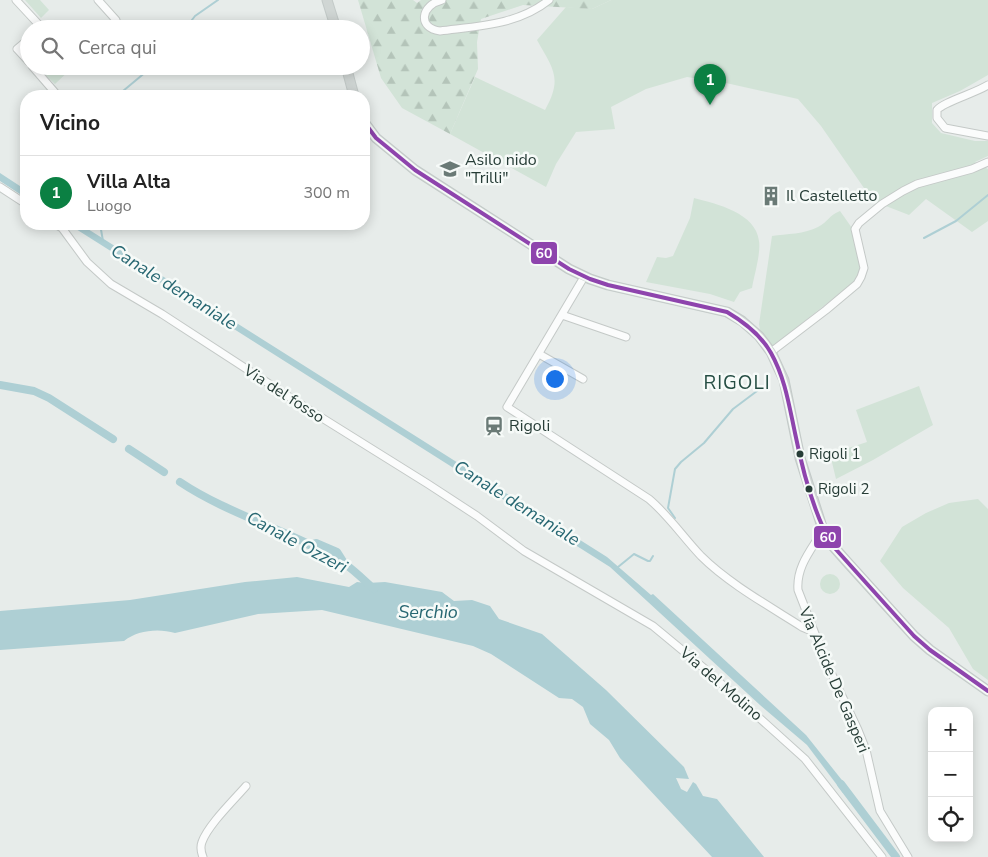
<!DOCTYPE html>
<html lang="it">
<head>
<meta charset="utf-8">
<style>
  body { margin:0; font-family:"Nunito Sans",sans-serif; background:#f2f2f2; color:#222 }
  .controls { position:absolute; right:15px; bottom:15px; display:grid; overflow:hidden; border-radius:10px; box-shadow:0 2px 12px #0003 }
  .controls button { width:45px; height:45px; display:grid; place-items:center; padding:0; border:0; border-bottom:1px solid #e0e0e0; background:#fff; color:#222; font:25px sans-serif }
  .you { position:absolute; left:554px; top:378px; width:18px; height:18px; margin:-12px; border:4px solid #fff; border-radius:50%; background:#1a73e8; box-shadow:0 0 0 8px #1a73e833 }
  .badge { display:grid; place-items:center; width:32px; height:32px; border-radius:50%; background:#0b8043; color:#fff; font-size:16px; font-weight:700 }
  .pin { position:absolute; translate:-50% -41px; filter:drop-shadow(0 1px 2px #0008) }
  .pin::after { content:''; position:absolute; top:26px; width:18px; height:15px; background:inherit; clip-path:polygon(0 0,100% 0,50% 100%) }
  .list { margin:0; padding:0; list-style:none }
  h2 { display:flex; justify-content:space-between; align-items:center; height:65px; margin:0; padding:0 20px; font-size:21px }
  h2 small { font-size:16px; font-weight:400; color:#767676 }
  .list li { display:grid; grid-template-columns:32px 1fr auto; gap:15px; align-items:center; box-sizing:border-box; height:75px; padding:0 20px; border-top:1px solid #e0e0e0 }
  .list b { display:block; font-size:19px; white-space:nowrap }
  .list p { margin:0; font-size:16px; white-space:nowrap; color:#767676 }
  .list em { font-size:16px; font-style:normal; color:#767676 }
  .icon { flex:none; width:28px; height:28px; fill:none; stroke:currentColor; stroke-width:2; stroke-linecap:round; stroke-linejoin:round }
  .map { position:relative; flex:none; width:988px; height:857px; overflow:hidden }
  .search { position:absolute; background:#fff; box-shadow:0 2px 12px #0003; left:20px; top:20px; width:350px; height:55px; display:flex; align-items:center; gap:12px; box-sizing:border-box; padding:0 18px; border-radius:28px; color:#767676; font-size:19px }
  .panel { position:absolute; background:#fff; box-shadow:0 2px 12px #0003; left:20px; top:90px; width:350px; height:140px; border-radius:20px }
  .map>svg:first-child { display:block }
  .grass { fill:#d2e3d7 }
  .forest { fill:url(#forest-firs) }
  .water { fill:#aecfd4 }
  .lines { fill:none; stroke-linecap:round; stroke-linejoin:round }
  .stream { stroke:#aecfd4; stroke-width:2 }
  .canal { stroke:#aecfd4; stroke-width:8 }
  .minor-casing { stroke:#c4c9c7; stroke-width:9 }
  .major-casing { stroke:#c3cac8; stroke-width:11 }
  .minor { stroke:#fbfcfc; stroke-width:7 }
  .major { stroke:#d0d6d4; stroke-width:9 }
  .bus-1-casing { stroke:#f6faf8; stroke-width:8 }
  .bus-1 { stroke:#8e44ad; stroke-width:4 }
  .bus-dot { fill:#273d37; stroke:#f6faf8; stroke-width:2 }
  .labels { text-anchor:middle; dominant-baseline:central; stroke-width:5; stroke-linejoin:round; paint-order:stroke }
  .bus-label { font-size:15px; fill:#273d37; stroke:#f6faf8; text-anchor:start }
  .poi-label { font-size:16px; fill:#273d37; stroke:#f6faf8; text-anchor:start }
  .street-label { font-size:16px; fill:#273d37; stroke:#f6faf8 }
  .water-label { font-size:18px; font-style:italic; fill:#276772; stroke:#f6faf8 }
  .quarter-label { font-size:19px; letter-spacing:1px; fill:#254d43; stroke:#f6faf8 }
  .line-badge { stroke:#f6faf8; stroke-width:2 }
  .badge-label { font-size:14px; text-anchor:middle; font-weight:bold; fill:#fff }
</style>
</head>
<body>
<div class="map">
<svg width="988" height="857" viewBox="0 0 988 857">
  <defs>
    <pattern id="forest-firs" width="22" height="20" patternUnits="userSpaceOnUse" patternTransform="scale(1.25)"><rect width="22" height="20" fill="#d2e3d7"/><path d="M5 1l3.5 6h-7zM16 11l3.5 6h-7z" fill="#b4c4b9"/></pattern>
  </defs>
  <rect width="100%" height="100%" fill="#e7ecea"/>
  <path class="grass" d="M25,0H40L49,10L41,18Z
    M611,0H988V75L960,91L932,103V123L941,133L975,141H988V156L975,162L988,169V221L972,232L926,199L909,215L873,201L821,126L798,99L726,83L687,77L646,89L611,107L615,129L576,132L556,164L546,187L450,134L475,77L545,110C563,78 553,69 537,40L566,7L592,9Z
    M41,66H74L55,84L43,73L45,71Z
    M694,198C717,204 756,213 759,241C761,253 754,276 752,288L740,292L734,302L710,294L646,282L657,257L666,258L673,256L690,218Z
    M840,211L852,228L853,237L862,265L854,282L773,346L760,330L759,324L772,236C786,234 805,234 818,227C828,222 829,215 840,211Z
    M919,386L933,425L873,460L836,479L830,454L867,442L856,410Z
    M978,499L988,509V680L973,669L949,628L903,588L880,561L902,527L926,513L949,503Z
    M820 584a10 10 0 1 1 20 0a10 10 0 1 1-20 0Z"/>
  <path class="forest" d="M358,0H413L417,3L421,0H611L592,9L523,5L481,19L477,42L478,69L450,134L402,108L381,78Z"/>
  <path class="water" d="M0,173L26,190V198L0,181Z
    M68,224H80L607,557L651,595L653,594L806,735L849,789L843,793L807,745L760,705L610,567Z
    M297,577L349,587L357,582L367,583L385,582L442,592L454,601L472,600L490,606L499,619L542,634L606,690L684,767L689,779L676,778L681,789L687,792L693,782L696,784L703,796L717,799L764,857H712L620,758L609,740L590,724L583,707L572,699L559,698L491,654L473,646L322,610L258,614L175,633C159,628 137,630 124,641L0,650V611L130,600L245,582Z"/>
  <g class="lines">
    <path class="stream" d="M185,29L195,16L218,0
      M117,96L153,66
      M100,224L103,241
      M924,238L956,221L988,195
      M675,518L668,508L675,469L681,462L704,443L733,409L761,388
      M618,567L634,554L648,561H650L653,556"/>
    <path class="canal" d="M0,385L34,391L49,398L113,439
      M129,449L164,472
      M180,482C231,516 293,531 345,564C355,571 365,581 374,589
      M309,545L316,543L337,552L344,563
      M841,784L896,857"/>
    <defs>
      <path id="minor" d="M16,0L41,27L40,29
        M98,0L116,20L117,24L111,29
        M442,0C421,5 417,28 440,31C478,26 518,25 549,0
        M29,39L17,49L29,62
        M32,66L58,96
        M988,85C976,93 943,102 937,110V118L945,128L988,136
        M0,187L26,204
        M55,224L62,228L87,262L111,284L162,314L311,411L428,484L477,516L524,551L653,626L705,669L805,759L882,857
        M584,277L507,407L649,499C669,516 683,537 701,556C728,583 769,606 802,627L814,632
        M562,315L626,337
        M771,352L826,310L857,284L861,277L864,268L855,229L859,223L882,204L903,191L917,184L972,169L988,162
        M539,354L583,379
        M823,530C812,549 796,566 798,590L826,662L858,730L866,750L880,811L908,857
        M203,857C201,852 200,847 202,842C208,825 234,800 246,786"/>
      <path id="major" d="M327,0L336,29
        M346,66L354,96
        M364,122L376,138L415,170L569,269L590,279L608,285L727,312L742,321L759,336L771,352L784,380L800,458L823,530L832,545L847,562L914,636L930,650L988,691"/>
    </defs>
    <use href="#minor" class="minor-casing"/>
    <use href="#major" class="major-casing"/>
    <use href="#minor" class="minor"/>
    <use href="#major" class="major"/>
    <defs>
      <path id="bus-1" d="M364,122L376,138L415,170L569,269L590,279L608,285L727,312C744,322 761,335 771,353C785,378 789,405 795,433C802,468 814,514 832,545L914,636L930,650L988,691"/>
    </defs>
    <use href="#bus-1" class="bus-1-casing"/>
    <use href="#bus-1" class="bus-1"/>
  </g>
  <defs>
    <symbol id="school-bare" viewBox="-9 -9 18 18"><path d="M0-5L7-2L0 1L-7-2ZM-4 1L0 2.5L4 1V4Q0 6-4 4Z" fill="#6a7a76" stroke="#f6faf8" stroke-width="2.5" paint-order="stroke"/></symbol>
    <symbol id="building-bare" viewBox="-9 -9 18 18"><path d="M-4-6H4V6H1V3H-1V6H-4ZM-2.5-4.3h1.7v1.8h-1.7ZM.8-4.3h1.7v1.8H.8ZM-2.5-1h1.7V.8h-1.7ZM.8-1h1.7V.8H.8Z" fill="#6a7a76" stroke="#f6faf8" stroke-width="2.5" paint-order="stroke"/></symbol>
    <symbol id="station-bare" viewBox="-9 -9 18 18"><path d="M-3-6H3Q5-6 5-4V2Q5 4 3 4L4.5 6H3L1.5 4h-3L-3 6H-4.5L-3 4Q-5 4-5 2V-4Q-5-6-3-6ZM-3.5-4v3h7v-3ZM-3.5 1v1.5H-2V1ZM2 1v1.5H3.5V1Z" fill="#6a7a76" stroke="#f6faf8" stroke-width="2.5" paint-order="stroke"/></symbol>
  </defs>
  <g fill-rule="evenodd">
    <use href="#school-bare" x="436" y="155" width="28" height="28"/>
    <use href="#building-bare" x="757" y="182" width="28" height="28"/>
    <use href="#station-bare" x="480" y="412" width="28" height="28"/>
  </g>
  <g class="bus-dot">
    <circle cx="800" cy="454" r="4.5"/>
    <circle cx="809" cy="489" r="4.5"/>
  </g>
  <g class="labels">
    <g class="bus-label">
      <text x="809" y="454">Rigoli 1</text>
      <text x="818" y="489">Rigoli 2</text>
    </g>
    <g class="poi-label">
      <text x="465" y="160">Asilo nido<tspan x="465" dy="18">"Trilli"</tspan></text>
      <text x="786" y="196">Il Castelletto</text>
      <text x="509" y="426">Rigoli</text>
    </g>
    <g class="street-label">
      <text transform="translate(284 394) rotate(33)">Via del fosso</text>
      <text transform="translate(834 680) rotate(67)">Via Alcide De Gasperi</text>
      <text transform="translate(721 684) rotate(41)">Via del Molino</text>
    </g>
    <g class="water-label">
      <text transform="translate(174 287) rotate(32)">Canale demaniale</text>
      <text transform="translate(517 503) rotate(32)">Canale demaniale</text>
      <text transform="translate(297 542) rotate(28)">Canale Ozzeri</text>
      <text x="428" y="612">Serchio</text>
    </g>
    <g class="quarter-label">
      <text x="737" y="383">RIGOLI</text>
    </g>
  </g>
  <g class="line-badge">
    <rect x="530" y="241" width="28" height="24" rx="5" fill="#8e44ad"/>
    <rect x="813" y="525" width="29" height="24" rx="5" fill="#8e44ad"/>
  </g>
  <g class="badge-label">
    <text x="544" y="258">60</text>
    <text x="828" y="542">60</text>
  </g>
</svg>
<div class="controls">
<button>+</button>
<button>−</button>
<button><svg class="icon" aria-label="locate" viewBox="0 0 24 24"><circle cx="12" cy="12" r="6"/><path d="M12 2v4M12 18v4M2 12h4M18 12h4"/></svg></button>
</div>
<div class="you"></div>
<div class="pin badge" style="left:710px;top:105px">1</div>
<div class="search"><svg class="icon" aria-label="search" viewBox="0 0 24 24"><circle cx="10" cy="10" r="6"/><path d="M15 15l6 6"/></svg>Cerca qui</div>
<section class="panel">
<h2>Vicino<small></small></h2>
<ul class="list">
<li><span class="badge">1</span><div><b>Villa Alta</b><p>Luogo</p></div><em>300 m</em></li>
</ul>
</section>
</div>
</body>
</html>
